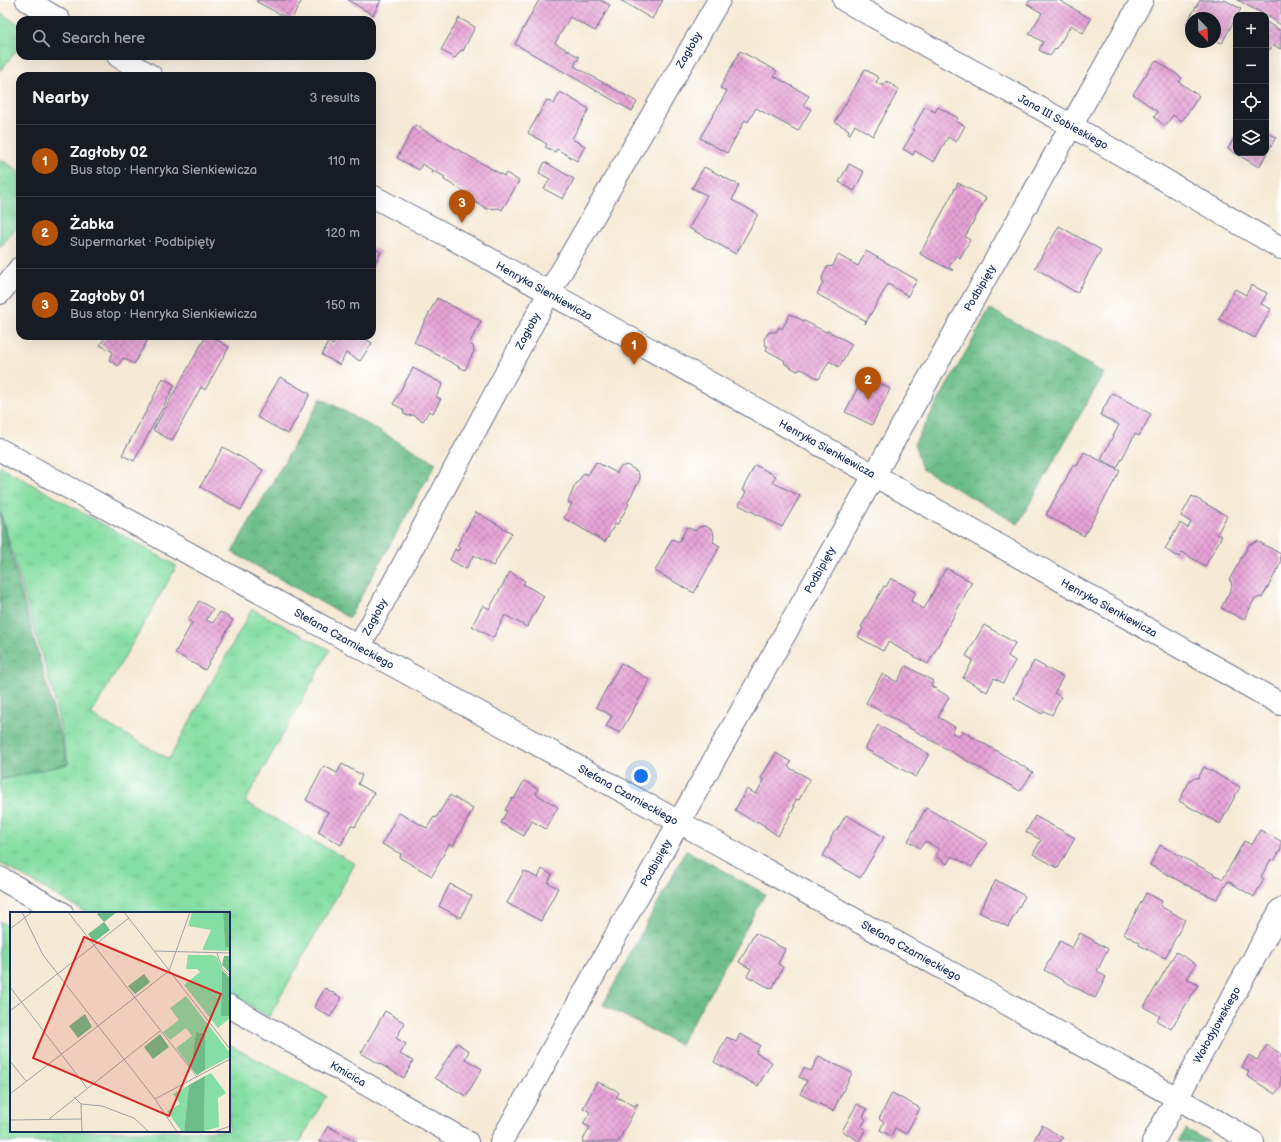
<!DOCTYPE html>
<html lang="en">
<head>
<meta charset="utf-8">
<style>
  body { margin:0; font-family:"Balsamiq Sans",sans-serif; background:#20242c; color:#f1f3f6 }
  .controls { position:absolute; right:12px; top:12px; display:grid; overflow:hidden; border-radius:8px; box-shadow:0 4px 16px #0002 }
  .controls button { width:36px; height:36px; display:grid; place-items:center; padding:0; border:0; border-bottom:1px solid #363941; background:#171b24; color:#f1f3f6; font:20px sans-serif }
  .compass { position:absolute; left:1185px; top:12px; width:36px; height:36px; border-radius:50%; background:#171b24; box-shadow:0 4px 16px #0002; rotate:157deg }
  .you { position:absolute; left:641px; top:776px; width:14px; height:14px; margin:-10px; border:3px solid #fff; border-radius:50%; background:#1a73e8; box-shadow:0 0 0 6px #1a73e833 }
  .badge { display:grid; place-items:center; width:26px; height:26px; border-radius:50%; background:#b45309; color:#fff; font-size:13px; font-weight:700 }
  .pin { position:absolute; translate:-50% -33px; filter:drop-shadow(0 1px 2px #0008) }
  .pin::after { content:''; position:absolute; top:21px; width:14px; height:12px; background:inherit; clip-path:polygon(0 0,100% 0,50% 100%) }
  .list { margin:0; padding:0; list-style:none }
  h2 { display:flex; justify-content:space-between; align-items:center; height:52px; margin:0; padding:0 16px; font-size:17px }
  h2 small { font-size:13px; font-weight:400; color:#9ea1a6 }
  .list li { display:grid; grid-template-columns:26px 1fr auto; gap:12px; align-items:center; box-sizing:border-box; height:72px; padding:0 16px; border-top:1px solid #363941 }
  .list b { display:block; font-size:15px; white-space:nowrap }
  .list p { margin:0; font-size:13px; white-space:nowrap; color:#9ea1a6 }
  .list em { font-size:13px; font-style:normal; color:#9ea1a6 }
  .icon { flex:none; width:22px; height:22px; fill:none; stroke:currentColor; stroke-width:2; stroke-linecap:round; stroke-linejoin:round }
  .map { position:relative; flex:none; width:1281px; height:1142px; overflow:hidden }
  .search { position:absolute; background:#171b24; box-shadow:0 4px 16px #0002; left:16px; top:16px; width:360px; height:44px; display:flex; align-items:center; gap:10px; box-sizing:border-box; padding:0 14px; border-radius:12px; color:#9ea1a6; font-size:15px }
  .panel { position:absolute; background:#171b24; box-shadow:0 4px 16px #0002; left:16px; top:72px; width:360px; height:268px; border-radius:12px }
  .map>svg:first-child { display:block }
  .grass { fill:url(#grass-tufts); stroke:#508680 }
  .forest { fill:url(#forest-crowns); stroke:#447674 }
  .building { fill:url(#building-cross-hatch) }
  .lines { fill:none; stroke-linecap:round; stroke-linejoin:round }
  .minor-casing { stroke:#687088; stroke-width:24 }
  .minor { stroke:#fff; stroke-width:22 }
  .labels { text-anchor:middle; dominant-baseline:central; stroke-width:4; stroke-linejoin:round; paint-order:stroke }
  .street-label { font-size:11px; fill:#1b2f5e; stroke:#fff }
  .inset-road { fill:none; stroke:#9e9fa6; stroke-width:1 }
  .view { fill:#d62828; fill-opacity:0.15; stroke:#d62828; stroke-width:2 }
  .inset-edge { fill:none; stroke:#1b2f5e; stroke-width:2 }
</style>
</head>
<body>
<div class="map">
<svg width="1281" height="1142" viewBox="0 0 1281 1142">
  <defs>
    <pattern id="grass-tufts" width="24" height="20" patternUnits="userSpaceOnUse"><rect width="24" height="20" fill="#85dea3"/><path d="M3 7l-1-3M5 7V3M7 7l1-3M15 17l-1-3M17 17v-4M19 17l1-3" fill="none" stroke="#72bf8f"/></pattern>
    <pattern id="forest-crowns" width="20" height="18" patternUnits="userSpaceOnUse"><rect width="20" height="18" fill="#6cbd89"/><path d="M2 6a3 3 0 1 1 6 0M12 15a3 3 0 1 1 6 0" fill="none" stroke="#589a73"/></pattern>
    <pattern id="building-cross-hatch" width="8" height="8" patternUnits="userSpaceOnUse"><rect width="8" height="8" fill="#e7a3d6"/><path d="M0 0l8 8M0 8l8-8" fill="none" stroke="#ba85b1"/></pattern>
  </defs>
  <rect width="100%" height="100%" fill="#fff"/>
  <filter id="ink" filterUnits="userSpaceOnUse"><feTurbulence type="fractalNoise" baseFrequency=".025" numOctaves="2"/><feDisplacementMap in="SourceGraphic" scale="8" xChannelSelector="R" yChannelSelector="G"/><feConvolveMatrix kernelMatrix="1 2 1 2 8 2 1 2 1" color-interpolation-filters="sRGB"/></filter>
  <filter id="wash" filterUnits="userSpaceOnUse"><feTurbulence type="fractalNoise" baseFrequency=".012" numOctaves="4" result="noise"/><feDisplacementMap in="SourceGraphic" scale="16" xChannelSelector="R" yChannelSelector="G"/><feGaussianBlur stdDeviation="0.9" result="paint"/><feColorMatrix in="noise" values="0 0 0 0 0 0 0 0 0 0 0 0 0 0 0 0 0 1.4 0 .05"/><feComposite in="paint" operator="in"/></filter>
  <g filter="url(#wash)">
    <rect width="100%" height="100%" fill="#f6ead6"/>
    <path class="grass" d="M0,13L20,25V46L0,71Z
      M0,159L20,171V223L0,248Z
      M0,466L177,566L91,715L169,759L252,609L330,650L245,802L355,864L269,1017L229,994V913H87L0,863V780L68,763L53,694L0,510Z
      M0,921L11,927V1131H229V1045L326,1096L300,1142H0Z"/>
    <path class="forest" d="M990,309L1104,373L1018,524L922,469L914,444Z
      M321,398L436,463L349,618L232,552Z
      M0,513L68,764L0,780Z
      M686,850L765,894L680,1045L603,1005Z
      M1186,1129L1209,1142H1178Z"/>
    <g id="blocks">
      <path class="building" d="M257,0H302L291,20L257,2Z
        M348,0H381L373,15Z
        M539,0H600L610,5L595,31L570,17L555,43L579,57L574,66L637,102L632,111L515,44Z
        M620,0H663L652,19Z
        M1030,0H1059L1091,19L1083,33L1071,25L1056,50L1055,49L1050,56L1039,50L1043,42L1029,34L1042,13L1027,4Z
        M1200,0H1225L1241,9L1237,15H1236V17L1222,43L1215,40V18H1191V27L1186,24Z
        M1237,0H1281V25L1266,15Z
        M459,18L475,27L463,51L461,50L455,58L441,50Z
        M1266,22L1281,31V49L1273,45L1270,50L1266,48Z
        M740,51L777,71L774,76L809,96L803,105L811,109L798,131L756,108L748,122L745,120L727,153L700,138L727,91L720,88Z
        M1156,60L1182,78L1179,82L1199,96L1182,121L1173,115L1165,126L1154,117L1158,112L1133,94Z
        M865,69L879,78L876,82L883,86L886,81L899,89L873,136L855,125L850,134L848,133L849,130L835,122Z
        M560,92L589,109L572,139L585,146L577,161L557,149L555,152L545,147L547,144L528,133L547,100L554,104Z
        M925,106L935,112L938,107L958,118L956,121L965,126L956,142L948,137L934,162L915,151L913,155L903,149L914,131L912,130Z
        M415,125L504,176L506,173L519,181L502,210L499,208L487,209L465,196L467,193L444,180L445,177L434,171L433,173H431L432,170L422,164L419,170L397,158Z
        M1266,132L1276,137L1259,167L1228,149L1236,134V153H1266Z
        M545,162L574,179L563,199L544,189L550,179L539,173Z
        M849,164L864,172L854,191L839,182Z
        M704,167L739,185L732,200L758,214L736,254L689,228L707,195L692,188Z
        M958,183L986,198L965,237L970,240L960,258L956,255L949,267L953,270V271L920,254Z
        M1059,226L1101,250L1077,293L1035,268Z
        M372,247L381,252L372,269Z
        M866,251L917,280L907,297H906L907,295L888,284L865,324L866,321L817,294L823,283L822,278L827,267L833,266L838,255L858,266Z
        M1251,285L1267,293L1261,304L1271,309L1255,338L1219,319L1235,289L1246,295Z
        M437,298L481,321L469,344L473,346L474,351L465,370L414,342Z
        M790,314L826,332L828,331L852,344L839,367L829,361L819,379L802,369L797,371L785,364L784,360L766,350L768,346H766L764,339L769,332H776L779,327L782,329Z
        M106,336H150L134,364L123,358L118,366L109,360L113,352L100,345Z
        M206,336H211L229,347L205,390L201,387L172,441L153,430Z
        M338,336H360L372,343L360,361L346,353L340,365L322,355L328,342L333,345Z
        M413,368L443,384L436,397L441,399L433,413L429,411L423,421L413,415L408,416L404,414L403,409L393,404Z
        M864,376L890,389L872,425L845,412Z
        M280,377L310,394L288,434L257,417Z
        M163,378L175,385L134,461L122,455L148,408Z
        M1112,393L1151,414L1139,436L1135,434L1117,468L1101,459L1119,425L1100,415Z
        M223,447L263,470L241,510L200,487Z
        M1084,452L1120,471L1084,536L1046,515L1074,464L1077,466Z
        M596,462L617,473L620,467L627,465L638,472L640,479L627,503L629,504L617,525L615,524L605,542L564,518L572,504L568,502L574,487L584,473L588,475Z
        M755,465L776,476L772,482L800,496L782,527L739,505L746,492L742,490Z
        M1192,496L1227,516L1217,534L1222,536L1205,566L1182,552L1179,557L1165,549L1180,523L1188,528L1191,522L1181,516Z
        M476,512L512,533L493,566L474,555L466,569L450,560L455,549L458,551L460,548L457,546Z
        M706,526L713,531L714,536L713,542L720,546L694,593L655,571L672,539L679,542L687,527L695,531L699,527Z
        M1257,541L1281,554L1280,555L1281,563L1262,598L1260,597L1254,600L1244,620L1221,608L1232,587L1231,581L1229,580L1250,543L1252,544L1256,542Z
        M946,568L972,582L928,664L888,642L883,651L858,637L863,628L861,627L884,586L886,587L891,578L916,592L911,601L924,609Z
        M510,572L525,581L523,584L544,596L527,627L505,615L493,638L472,626L483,605L489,609Z
        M199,601L213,609L206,620L213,623L220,612L233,620L205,670L175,653L192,623L188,620Z
        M984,625L1015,643L1008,656L1015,661L1003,683L994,678L987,692L963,678L973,660L966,656Z
        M1034,661L1063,677L1054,693L1061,697L1052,715L1044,711L1042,714L1014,698Z
        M621,663L650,680L620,733L606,726L612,716L596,707Z
        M906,666L933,681L931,686L949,697L938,717L955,727L952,733L960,736L962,731L1033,772L1020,791L866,703L882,674L897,682Z
        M878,725L929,754L916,777L865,749Z
        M776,753L791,762L788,767L810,779L799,800L797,799L793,805L795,806L778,836L765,827V826L757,821L756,823L735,810L747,789L756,794L764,780L761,778Z
        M342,764L362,775L358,784L374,793L355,827L351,825L341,845L318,832L328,812L306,800L324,766L337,773Z
        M1204,767L1240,787L1220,824L1179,801L1190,780L1195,778H1198Z
        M524,781L538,789L536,794L558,807L546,829L532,821L524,836L501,823L507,811L505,810L512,798L514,799Z
        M450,795L473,809L453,846L449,844L432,876L400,858L401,854L382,844L399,813L427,828L434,817L436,818Z
        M926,808L987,842L972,867L952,856L947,864L935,856L939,849L925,841L920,848L908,841Z
        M846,815L884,837L860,878L823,856L831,841V838L834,832L837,830Z
        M1035,816L1075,838L1058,868L1033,854L1041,840L1026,832Z
        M1260,830L1281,841V849L1274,861L1271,859L1261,877L1264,879L1254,897L1228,881L1217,899L1196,890L1150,865L1160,845L1223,879L1244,841L1252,845Z
        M542,869L552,875L548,883L558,888L541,921L507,903L524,871L538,878Z
        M996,880L1025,896L1008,927L979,912Z
        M450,884L472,896L460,918L439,906Z
        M1146,893L1162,901L1160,906L1185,920L1165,958L1139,945L1140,943L1124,934Z
        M755,933L785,949L778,964L783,967L772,989L747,976L751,969L739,962Z
        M1080,933L1108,949L1097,971L1106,977L1095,998L1044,970L1060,941L1072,948Z
        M1176,952L1196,964L1187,979L1198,985L1171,1029L1157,1021L1160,1016L1144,1007Z
        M325,988L342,998L330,1017L314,1007Z
        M385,1011L405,1023L396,1038L406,1044L400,1054L413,1061L404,1078L361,1053Z
        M740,1034L760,1045L756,1053L772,1062L758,1086L714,1062L727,1037L736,1042Z
        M457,1043L469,1051L465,1059L482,1069L466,1096L435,1078Z
        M1267,1045L1281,1054V1086L1275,1094L1247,1076L1249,1071L1242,1067L1249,1055L1257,1060Z
        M819,1056L852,1073L833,1111L800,1094L807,1081L799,1077L804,1068L811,1071Z
        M597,1082L614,1089L619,1093L616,1097L635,1106L637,1103L638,1104L618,1142H582L590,1127L583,1124L590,1112L583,1108Z
        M892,1093L920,1108L906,1134L895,1128L891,1136L880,1130L884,1122L879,1119Z
        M857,1104L867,1109L863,1117L866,1119L861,1127L866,1129L859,1141L842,1131Z
        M1042,1125L1063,1138L1060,1142H1033Z
        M328,1126L346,1136L357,1142H319Z"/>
    </g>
  </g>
  <g filter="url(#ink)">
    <use href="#blocks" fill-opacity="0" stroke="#687088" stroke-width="1"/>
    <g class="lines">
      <defs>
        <path id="minor" d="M27,0L59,20
          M844,0L1072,126L1281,248
          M118,56L151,76
          M372,196L452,238L1281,704
          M0,293L20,268
          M0,450L679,822L1177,1098L1253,1142
          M359,647L549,293L719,0
          M0,878L62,913
          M229,1006L467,1142
          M501,1142L679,822L1142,0
          M1153,1142L1281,909"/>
      </defs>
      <use href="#minor" class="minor-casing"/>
      <use href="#minor" class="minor"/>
    </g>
  </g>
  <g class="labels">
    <g class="street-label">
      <text transform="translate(689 50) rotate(-60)">Zagłoby</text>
      <text transform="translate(1063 122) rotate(29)">Jana III Sobieskiego</text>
      <text transform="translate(980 288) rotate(-60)">Podbipięty</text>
      <text transform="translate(544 291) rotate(29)">Henryka Sienkiewicza</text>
      <text transform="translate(528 331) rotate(-62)">Zagłoby</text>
      <text transform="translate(827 449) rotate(29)">Henryka Sienkiewicza</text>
      <text transform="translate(820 570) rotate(-61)">Podbipięty</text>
      <text transform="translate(1109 608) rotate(29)">Henryka Sienkiewicza</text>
      <text transform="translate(375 617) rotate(-62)">Zagłoby</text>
      <text transform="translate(344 639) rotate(29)">Stefana Czarnieckiego</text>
      <text transform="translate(628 795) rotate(29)">Stefana Czarnieckiego</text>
      <text transform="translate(656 863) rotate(-61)">Podbipięty</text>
      <text transform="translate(911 951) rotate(29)">Stefana Czarnieckiego</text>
      <text transform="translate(1217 1025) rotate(-61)">Wołodyjowskiego</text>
      <text transform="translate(348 1074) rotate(30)">Kmicica</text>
    </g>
  </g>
  <g transform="translate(10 912)">
    <rect width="220" height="220" fill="#f6ead6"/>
    <path d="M182,0H213L215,34L220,35V39L192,38L201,18L178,14ZM178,43H202L207,45L212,58L211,103L220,104V106L208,116L174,73L190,60L187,57H176ZM176,84L220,141V145L195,158V121L186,120L181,156L166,136L182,124L176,116L160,128L153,120L169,108L160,96ZM201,161L216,181L208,186L209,215L194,219L195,164ZM179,173L174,220H172L157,199L170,192L163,182Z" fill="#85dea3"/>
    <path d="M90,0H107L94,10L100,18L84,30L78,22L94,10L87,2ZM213,0H220V35H215ZM214,44H220V61L212,53ZM212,58L220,66V104H211ZM134,62L140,70L125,82L118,74ZM75,102L82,115L68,126L59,114ZM186,120L195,121V158L187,163L181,156ZM150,122L159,135L143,147L134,135ZM195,164L194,219L174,220L179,173Z" fill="#6cbd89"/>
    <path class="inset-road" d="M12,0L33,43L145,187L167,220M58,0L187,165M114,0L220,137M0,17L22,0M145,39L220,41M207,41L212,56L220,64M0,75L77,176M0,99L119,6M0,149L16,169M0,182L159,59L180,0M64,185L71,192L92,194L124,206L139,220M145,187L220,147M71,192L72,220M39,207L150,119M0,208L71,207M204,220L220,214"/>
    <path class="view" d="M74,25L211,82L159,204L23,146Z"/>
    <rect width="220" height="220" class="inset-edge"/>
  </g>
</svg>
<div class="controls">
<button>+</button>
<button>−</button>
<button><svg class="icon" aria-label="locate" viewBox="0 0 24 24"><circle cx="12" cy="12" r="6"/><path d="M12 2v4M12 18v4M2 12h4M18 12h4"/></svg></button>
<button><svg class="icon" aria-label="layers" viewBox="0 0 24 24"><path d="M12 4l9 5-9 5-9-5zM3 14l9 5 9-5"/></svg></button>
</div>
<svg class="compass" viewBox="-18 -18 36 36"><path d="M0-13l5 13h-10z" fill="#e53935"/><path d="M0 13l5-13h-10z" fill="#9ea1a6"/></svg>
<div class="you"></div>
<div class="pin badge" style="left:634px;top:365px">1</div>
<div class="pin badge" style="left:868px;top:400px">2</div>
<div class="pin badge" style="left:462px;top:223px">3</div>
<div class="search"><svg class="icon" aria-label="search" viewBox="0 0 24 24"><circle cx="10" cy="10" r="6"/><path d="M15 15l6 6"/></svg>Search here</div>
<section class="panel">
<h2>Nearby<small>3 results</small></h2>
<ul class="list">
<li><span class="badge">1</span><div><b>Zagłoby 02</b><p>Bus stop · Henryka Sienkiewicza</p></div><em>110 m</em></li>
<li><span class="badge">2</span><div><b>Żabka</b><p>Supermarket · Podbipięty</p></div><em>120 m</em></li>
<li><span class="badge">3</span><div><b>Zagłoby 01</b><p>Bus stop · Henryka Sienkiewicza</p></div><em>150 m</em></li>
</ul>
</section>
</div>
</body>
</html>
